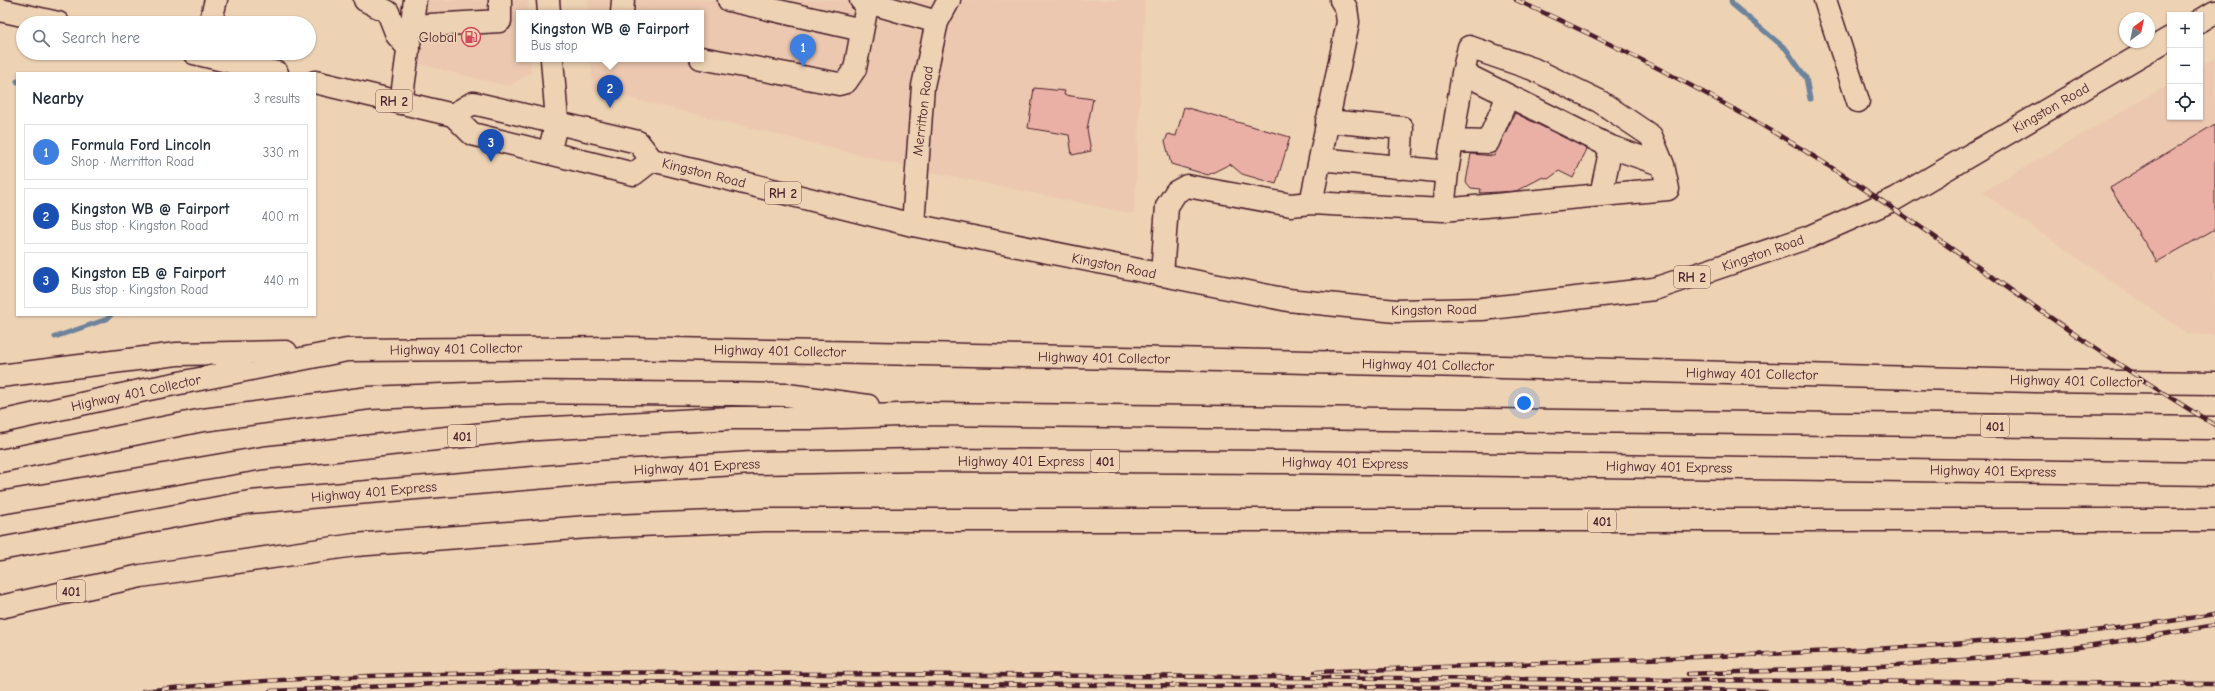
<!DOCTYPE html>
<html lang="en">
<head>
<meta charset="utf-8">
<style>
  body { margin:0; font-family:"Comic Neue",sans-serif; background:#f6f6f7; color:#1f2937 }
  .controls { position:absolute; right:12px; top:12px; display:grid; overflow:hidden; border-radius:0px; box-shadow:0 1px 3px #0004 }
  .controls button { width:36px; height:36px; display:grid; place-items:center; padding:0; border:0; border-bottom:1px solid #e0e1e3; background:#fff; color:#1f2937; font:20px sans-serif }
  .compass { position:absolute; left:2119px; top:12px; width:36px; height:36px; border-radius:50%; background:#fff; box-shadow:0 1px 3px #0004; rotate:33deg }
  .you { position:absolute; left:1524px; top:403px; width:14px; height:14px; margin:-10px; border:3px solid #fff; border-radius:50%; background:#1a73e8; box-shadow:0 0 0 6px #1a73e833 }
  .badge { display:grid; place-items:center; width:26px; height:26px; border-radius:50%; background:#d1495b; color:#fff; font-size:13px; font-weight:700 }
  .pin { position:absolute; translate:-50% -33px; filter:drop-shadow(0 1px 2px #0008) }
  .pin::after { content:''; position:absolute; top:21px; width:14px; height:12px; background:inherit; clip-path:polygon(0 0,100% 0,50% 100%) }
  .popup { position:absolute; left:516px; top:10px; width:188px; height:52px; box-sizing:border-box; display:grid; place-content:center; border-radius:0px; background:#fff; filter:drop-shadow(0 1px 3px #0005); font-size:13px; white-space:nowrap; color:#747a83 }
  .popup b { font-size:15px; color:#1f2937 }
  .popup::after { content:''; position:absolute; left:50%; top:100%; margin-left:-8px; border:8px solid transparent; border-top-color:#fff }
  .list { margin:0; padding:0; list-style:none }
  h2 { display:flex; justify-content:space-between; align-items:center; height:52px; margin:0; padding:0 16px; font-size:17px }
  h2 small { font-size:13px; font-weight:400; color:#747a83 }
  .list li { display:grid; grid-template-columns:26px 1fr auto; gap:12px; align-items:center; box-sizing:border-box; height:56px; margin:0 8px 8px; padding:0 8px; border:1px solid #e0e1e3; border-radius:0px }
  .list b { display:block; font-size:15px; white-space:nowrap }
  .list p { margin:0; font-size:13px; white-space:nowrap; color:#747a83 }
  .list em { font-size:13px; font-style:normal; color:#747a83 }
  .icon { flex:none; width:22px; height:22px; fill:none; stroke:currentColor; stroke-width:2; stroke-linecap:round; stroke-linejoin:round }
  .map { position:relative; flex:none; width:2215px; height:691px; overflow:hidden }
  .search { position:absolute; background:#fff; box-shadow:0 1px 3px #0004; left:16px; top:16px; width:300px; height:44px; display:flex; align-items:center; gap:10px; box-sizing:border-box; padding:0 14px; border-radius:22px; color:#747a83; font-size:15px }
  .panel { position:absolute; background:#fff; box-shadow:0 1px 3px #0004; left:16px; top:72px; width:300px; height:244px; border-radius:0px }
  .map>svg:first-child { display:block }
  .built { fill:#ecc8b0 }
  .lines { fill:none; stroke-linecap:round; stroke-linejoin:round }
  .stream { stroke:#6d839b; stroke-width:5 }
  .building { fill:#eab0a5; stroke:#4a1f2b }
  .minor-casing { stroke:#4a1f2b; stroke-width:25 }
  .major-casing { stroke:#4a1f2b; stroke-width:25 }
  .highway-casing { stroke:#4a1f2b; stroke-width:25 }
  .minor { stroke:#edd2b4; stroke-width:22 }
  .major { stroke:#edd2b4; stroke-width:22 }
  .highway { stroke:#edd2b4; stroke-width:22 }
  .rail-casing { stroke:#4a1f2b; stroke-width:4.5 }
  .rail { stroke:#edd2b4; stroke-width:3; stroke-dasharray:9; stroke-linecap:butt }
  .labels { text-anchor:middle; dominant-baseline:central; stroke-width:3.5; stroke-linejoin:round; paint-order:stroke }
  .shield { fill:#edd2b4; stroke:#7b5554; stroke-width:1 }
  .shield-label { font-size:13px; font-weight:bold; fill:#4a1f2b }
  .poi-label { font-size:14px; fill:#4a1f2b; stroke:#edd2b4; text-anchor:end }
  .street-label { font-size:14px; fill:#4a1f2b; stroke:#edd2b4 }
</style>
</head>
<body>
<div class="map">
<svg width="2215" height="691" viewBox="0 0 2215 691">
  <rect width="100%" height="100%" fill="#edd2b4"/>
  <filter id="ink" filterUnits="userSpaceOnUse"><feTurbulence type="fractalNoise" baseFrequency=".025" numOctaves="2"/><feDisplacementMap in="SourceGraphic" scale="8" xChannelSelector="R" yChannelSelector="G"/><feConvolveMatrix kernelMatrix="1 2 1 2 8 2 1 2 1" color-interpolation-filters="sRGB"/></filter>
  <g filter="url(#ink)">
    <path class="built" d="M403,0H528V13H519V59H530L531,73L508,86L399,59Z
      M588,0H1145L1134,214L908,167L593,89L591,59H701V13H588Z
      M2215,58V335L2188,334L1982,192L2170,84V117H2200V66Z"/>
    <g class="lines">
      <path class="stream" d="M1731,0L1732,4L1786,49L1806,78L1810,99
        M17,81V82
        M55,337L107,319L111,315"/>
    </g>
    <path class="building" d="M1034,88L1065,91L1064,95L1093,99L1087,129L1091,151L1072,155L1069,135L1028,128Z
      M1184,107L1290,137L1276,184L1242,174L1230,164L1208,175L1171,164L1165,141L1168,134L1176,136Z
      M1515,113L1587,149L1573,178L1559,171L1548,179L1543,177L1516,191L1480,193L1481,189L1471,188L1466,182L1471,154L1494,156Z
      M2215,124V229L2157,262L2110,188Z"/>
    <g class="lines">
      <defs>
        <path id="minor" d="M365,0L388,12L397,35L409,49
          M548,0L549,13
          M729,0L862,30
          M861,0L937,22
          M1825,0L1858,101
          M622,13L623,0
          M210,23L216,0
          M412,26L500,21V0
          M701,58L839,84L846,82L855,69L868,0
          M1463,73L1611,147L1663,165
          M401,103L415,0
          M1327,121L1402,128L1400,168
          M1453,141L1488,142L1508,96
          M549,153L557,121L552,59
          M1447,172L1463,73L1469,47L1533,69L1599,101L1651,136L1663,165L1668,189L1601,195L1611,147
          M1311,203L1443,210L1447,172L1320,159
          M1443,210L1601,195
          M913,225L923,86L937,22L949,0
          M1162,275L1167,206L1176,192L1187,186L1291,205L1311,203L1348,22L1346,8L1341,0"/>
        <path id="major" d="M0,10L58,23
          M2200,21L2215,12
          M194,53L277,73
          M315,82L453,115L472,134L634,174L652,160
          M453,115L473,103L638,142L652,160L913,225L1288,300L1396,311L1482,309L1654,289L1809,237L1895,199L2170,38"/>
        <path id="highway" d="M0,376L177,354L286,352
          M0,422L149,389L347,350L625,348L1269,361L2035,381L2215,383
          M0,461L203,420L369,398L517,392L733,394L787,395L868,406
          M0,503L263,458L520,430L732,418H813L928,414L2215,428
          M0,549L250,502L605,472L752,463L920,460L1286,462L2215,474
          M0,607L141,576L355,545L588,527L765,520H2215"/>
      </defs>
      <use href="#minor" class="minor-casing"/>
      <use href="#major" class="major-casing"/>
      <use href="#highway" class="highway-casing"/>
      <use href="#minor" class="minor"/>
      <use href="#major" class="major"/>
      <use href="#highway" class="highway"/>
      <defs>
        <path id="rail" d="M1516,0C1625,49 1731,103 1832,168C1961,251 2083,346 2215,425
          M1315,672C1442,667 1569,662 1696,657C1870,650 2043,643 2215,614
          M1688,674C1787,670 1886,668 1984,658C2061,651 2139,639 2215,625
          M143,691C284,676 425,674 567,672L2215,684
          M270,691L460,683L567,682L1475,687L1766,691"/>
      </defs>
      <use href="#rail" class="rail-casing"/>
      <use href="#rail" class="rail"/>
    </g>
  </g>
  <defs>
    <symbol id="fuel-ring" viewBox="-11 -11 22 22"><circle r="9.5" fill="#edd2b4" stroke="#d1495b" stroke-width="1.5"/><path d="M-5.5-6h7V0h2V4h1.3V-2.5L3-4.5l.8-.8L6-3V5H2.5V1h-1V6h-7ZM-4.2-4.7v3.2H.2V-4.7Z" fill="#d1495b"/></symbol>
  </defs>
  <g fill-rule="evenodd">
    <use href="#fuel-ring" x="460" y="26" width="22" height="22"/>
  </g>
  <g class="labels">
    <g class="shield">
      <rect x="376" y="90" width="36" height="22" rx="3"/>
      <rect x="765" y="182" width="36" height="22" rx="3"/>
      <rect x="1674" y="266" width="36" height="22" rx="3"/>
      <rect x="1981" y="415" width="28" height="22" rx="3"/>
      <rect x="448" y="425" width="28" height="22" rx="3"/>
      <rect x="1091" y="450" width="28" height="22" rx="3"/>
      <rect x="1588" y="510" width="28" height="22" rx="3"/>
      <rect x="57" y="580" width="28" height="22" rx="3"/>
    </g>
    <g class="shield-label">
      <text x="394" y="101">RH 2</text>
      <text x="783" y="193">RH 2</text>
      <text x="1692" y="277">RH 2</text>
      <text x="1995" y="426">401</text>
      <text x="462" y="436">401</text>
      <text x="1105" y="461">401</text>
      <text x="1602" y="521">401</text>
      <text x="71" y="591">401</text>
    </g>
    <g class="poi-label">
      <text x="457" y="37">Global</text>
    </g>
    <g class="street-label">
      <text transform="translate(2051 108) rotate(-30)">Kingston Road</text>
      <text transform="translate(923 111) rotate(-83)">Merritton Road</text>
      <text transform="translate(704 173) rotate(14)">Kingston Road</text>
      <text transform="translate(1763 253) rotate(-19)">Kingston Road</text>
      <text transform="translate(1114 266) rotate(11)">Kingston Road</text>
      <text transform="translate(1434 310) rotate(-1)">Kingston Road</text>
      <text transform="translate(456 349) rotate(-1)">Highway 401 Collector</text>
      <text transform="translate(780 351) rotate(1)">Highway 401 Collector</text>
      <text transform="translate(1104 358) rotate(1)">Highway 401 Collector</text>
      <text transform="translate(1428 365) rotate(1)">Highway 401 Collector</text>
      <text transform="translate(1752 374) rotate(1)">Highway 401 Collector</text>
      <text transform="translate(2076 381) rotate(1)">Highway 401 Collector</text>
      <text transform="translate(136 393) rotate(-12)">Highway 401 Collector</text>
      <text x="1021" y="461">Highway 401 Express</text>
      <text transform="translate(1345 463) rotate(1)">Highway 401 Express</text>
      <text transform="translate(697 467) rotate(-3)">Highway 401 Express</text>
      <text transform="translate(1669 467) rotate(1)">Highway 401 Express</text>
      <text transform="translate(1993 471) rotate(1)">Highway 401 Express</text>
      <text transform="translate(374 492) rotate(-5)">Highway 401 Express</text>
    </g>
  </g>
</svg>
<div class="controls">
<button>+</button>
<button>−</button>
<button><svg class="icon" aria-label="locate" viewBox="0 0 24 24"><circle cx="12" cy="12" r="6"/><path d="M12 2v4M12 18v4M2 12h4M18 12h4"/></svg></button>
</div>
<svg class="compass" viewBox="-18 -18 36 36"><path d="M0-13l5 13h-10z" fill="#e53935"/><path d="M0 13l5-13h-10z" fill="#747a83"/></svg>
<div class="you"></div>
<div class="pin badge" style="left:803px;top:67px;background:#3f7fe0">1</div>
<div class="pin badge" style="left:610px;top:108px;background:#1a4fb4">2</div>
<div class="popup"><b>Kingston WB @ Fairport</b>Bus stop</div>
<div class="pin badge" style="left:491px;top:162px;background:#1a4fb4">3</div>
<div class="search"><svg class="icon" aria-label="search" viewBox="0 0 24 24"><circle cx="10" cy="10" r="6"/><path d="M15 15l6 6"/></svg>Search here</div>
<section class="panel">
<h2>Nearby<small>3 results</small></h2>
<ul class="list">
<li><span class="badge" style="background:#3f7fe0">1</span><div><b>Formula Ford Lincoln</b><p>Shop · Merritton Road</p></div><em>330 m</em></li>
<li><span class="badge" style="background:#1a4fb4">2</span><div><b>Kingston WB @ Fairport</b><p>Bus stop · Kingston Road</p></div><em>400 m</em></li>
<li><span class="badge" style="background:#1a4fb4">3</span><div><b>Kingston EB @ Fairport</b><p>Bus stop · Kingston Road</p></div><em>440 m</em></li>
</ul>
</section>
</div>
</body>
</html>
